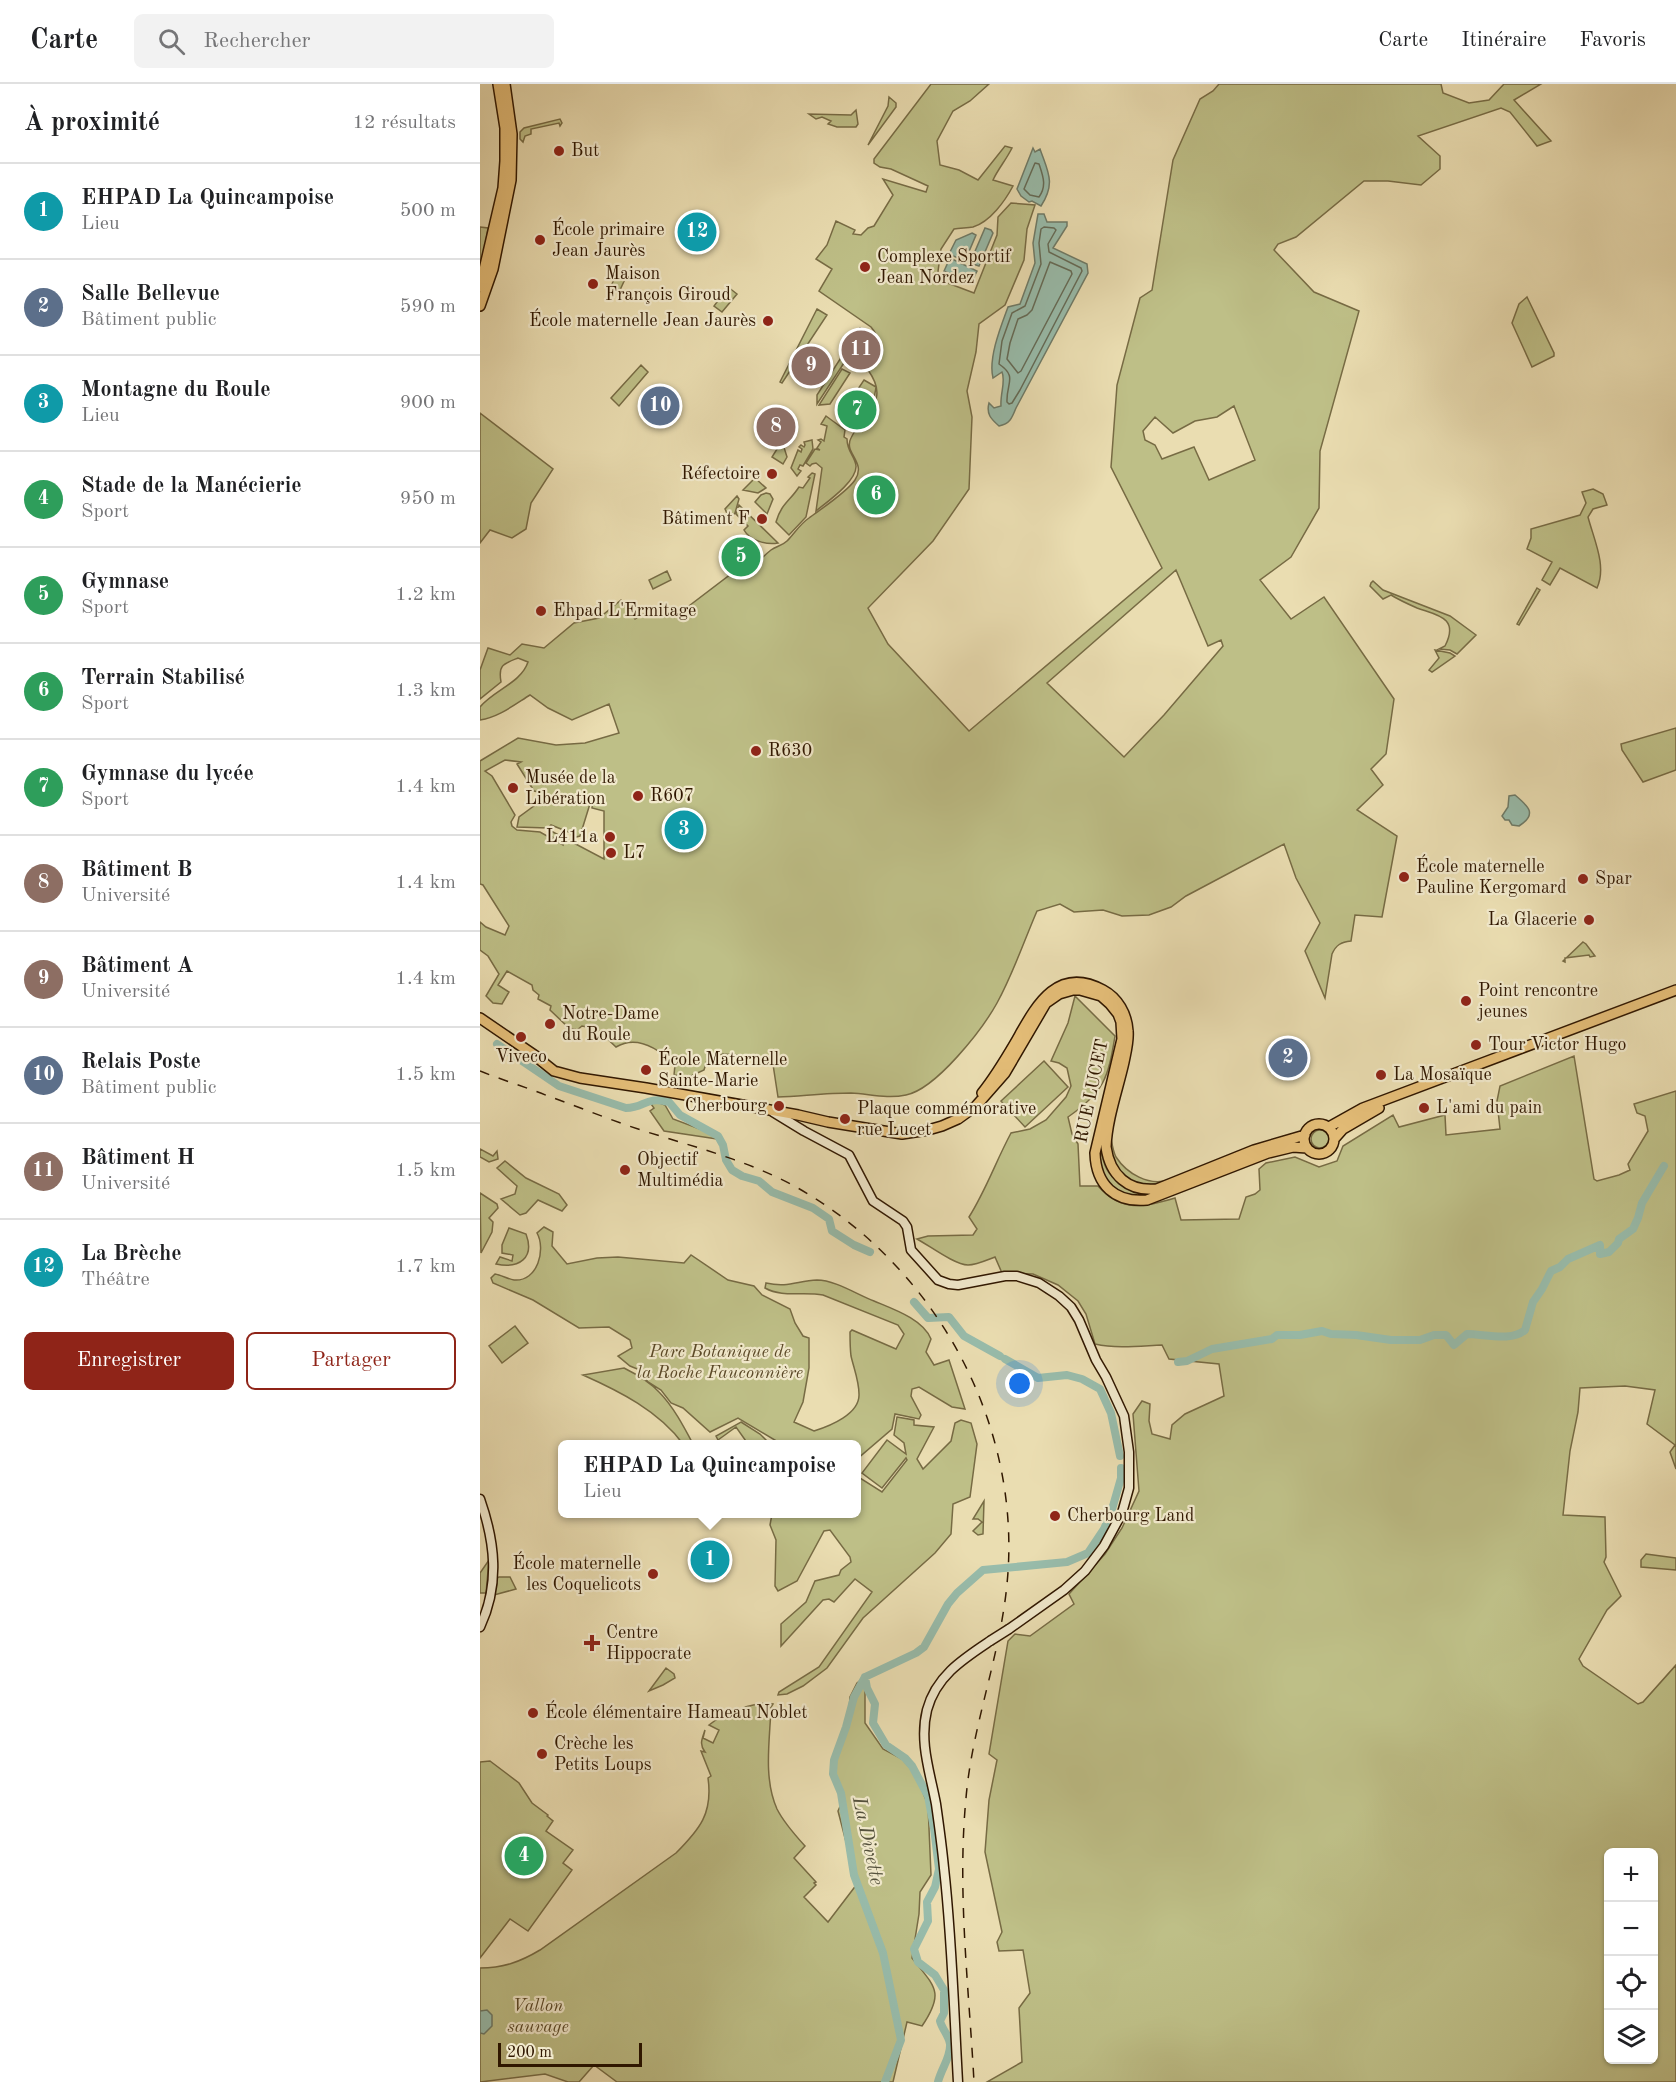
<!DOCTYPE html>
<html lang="fr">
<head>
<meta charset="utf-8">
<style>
  body { margin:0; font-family:"Old Standard TT",serif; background:#f2f2f2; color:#202124 }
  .controls { position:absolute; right:18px; bottom:18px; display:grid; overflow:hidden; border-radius:9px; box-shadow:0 2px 4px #0004 }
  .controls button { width:54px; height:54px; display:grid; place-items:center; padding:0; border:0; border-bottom:2px solid #e0e0e0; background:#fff; color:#202124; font:30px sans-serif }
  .scale { position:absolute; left:18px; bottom:15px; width:144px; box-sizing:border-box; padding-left:6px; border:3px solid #301700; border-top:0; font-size:16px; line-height:21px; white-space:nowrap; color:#301700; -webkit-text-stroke:4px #f1e9cc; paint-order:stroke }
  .you { position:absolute; left:540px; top:1300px; width:21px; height:21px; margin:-15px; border:4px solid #fff; border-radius:50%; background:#1a73e8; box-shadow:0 0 0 9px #1a73e833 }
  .badge { display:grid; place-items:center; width:39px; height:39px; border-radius:50%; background:#8f2418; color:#fff; font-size:20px; font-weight:700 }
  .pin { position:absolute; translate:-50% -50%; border:3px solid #fff; box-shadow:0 2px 6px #0006 }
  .popup { position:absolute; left:78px; top:1356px; width:303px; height:78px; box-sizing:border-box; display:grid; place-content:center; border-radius:9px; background:#fff; filter:drop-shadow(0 2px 4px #0005); font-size:20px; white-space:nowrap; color:#757577 }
  .popup b { font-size:22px; color:#202124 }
  .popup::after { content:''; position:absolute; left:50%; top:100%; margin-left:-12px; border:12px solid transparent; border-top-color:#fff }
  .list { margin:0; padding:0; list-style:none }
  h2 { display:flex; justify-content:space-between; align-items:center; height:78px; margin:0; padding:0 24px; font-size:26px }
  h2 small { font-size:20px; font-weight:400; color:#757577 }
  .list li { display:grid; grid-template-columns:39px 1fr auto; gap:18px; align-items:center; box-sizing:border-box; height:96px; padding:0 24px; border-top:2px solid #e0e0e0 }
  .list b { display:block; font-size:22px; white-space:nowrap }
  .list p { margin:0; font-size:20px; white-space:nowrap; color:#757577 }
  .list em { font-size:20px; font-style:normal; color:#757577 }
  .actions { display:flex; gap:12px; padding:18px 24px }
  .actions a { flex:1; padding:14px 0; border:2px solid #8f2418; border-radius:9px; text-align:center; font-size:21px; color:#8f2418 }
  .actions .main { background:#8f2418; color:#fff }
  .icon { flex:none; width:33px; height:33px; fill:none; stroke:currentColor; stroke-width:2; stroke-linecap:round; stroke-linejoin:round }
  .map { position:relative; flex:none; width:1196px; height:1998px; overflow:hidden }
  header { display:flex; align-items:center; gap:36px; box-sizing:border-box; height:84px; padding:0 30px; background:#fff; border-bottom:2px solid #e0e0e0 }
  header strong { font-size:28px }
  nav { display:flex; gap:33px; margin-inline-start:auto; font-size:21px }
  .search { width:420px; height:54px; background:#f2f2f2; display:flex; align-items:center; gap:15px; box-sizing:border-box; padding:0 21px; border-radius:9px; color:#757577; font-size:22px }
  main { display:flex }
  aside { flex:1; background:#fff }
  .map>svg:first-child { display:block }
  .green { fill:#bebf87; stroke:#776b44; stroke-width:1.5; fill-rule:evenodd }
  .water { fill:#98bcab; stroke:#6e7a67; stroke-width:1.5 }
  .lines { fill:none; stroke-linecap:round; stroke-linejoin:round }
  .shore { stroke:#646a56; stroke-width:1.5 }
  .river { stroke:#98bcab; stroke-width:8 }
  .secondary-casing { stroke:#301700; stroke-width:11 }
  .primary-casing { stroke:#301700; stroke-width:12 }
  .secondary { stroke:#f1e9cc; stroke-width:8 }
  .primary { stroke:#e5be78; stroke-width:9 }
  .rail { stroke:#301700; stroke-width:1.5; stroke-dasharray:10 10; stroke-linecap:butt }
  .secondary-bridge-casing { stroke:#301700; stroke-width:11; stroke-linecap:butt }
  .secondary-bridge { stroke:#f1e9cc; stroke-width:8 }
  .poi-dot { fill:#8f2418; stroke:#f1e9cc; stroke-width:2 }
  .labels { text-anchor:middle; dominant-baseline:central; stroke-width:4.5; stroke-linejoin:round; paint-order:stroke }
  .poi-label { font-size:18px; fill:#301700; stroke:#f1e9cc; text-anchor:start }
  .street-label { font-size:18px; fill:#301700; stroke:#f1e9cc }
  .park-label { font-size:18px; font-style:italic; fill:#5b4928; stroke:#f1e9cc }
  .water-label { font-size:20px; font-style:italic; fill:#54513c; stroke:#f1e9cc }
</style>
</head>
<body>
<header>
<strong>Carte</strong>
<div class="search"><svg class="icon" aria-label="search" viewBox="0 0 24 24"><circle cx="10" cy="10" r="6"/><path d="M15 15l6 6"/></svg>Rechercher</div>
<nav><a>Carte</a><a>Itinéraire</a><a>Favoris</a></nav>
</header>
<main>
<aside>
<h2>À proximité<small>12 résultats</small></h2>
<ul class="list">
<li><span class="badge" style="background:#0f9aa8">1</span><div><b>EHPAD La Quincampoise</b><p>Lieu</p></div><em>500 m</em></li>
<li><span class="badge" style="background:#5c6f8a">2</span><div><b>Salle Bellevue</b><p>Bâtiment public</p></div><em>590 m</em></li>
<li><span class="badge" style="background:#0f9aa8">3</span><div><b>Montagne du Roule</b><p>Lieu</p></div><em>900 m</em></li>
<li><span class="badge" style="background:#2e9e5b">4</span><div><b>Stade de la Manécierie</b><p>Sport</p></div><em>950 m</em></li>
<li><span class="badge" style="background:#2e9e5b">5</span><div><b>Gymnase</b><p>Sport</p></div><em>1.2 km</em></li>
<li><span class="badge" style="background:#2e9e5b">6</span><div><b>Terrain Stabilisé</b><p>Sport</p></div><em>1.3 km</em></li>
<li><span class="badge" style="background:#2e9e5b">7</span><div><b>Gymnase du lycée</b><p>Sport</p></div><em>1.4 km</em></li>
<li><span class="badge" style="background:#8d6e63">8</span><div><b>Bâtiment B</b><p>Université</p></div><em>1.4 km</em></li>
<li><span class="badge" style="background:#8d6e63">9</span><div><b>Bâtiment A</b><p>Université</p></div><em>1.4 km</em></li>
<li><span class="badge" style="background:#5c6f8a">10</span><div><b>Relais Poste</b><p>Bâtiment public</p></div><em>1.5 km</em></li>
<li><span class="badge" style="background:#8d6e63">11</span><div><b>Bâtiment H</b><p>Université</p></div><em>1.5 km</em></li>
<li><span class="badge" style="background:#0f9aa8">12</span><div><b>La Brèche</b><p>Théâtre</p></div><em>1.7 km</em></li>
</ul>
<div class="actions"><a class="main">Enregistrer</a><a>Partager</a></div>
</aside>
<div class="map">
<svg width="1196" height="1998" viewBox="0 0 1196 1998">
  <rect width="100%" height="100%" fill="#eaddb1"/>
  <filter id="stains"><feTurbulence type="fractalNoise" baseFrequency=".00333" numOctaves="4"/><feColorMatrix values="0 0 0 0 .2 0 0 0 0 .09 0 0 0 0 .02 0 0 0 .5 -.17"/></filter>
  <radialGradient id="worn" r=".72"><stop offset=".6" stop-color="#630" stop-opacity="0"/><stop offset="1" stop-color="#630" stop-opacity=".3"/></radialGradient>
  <path class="green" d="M451,0H509L490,17L473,27L457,57L460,81L479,86L498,96L525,62L532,64C526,76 518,85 513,96L533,102C525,117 510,138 493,143C487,144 480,144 474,145L461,165L457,195L494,209L517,151L518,133L531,119L555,121L547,145L544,176L525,221L499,240L496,268L487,307L492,333L489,405L453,457L388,524L408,560L489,647L682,484L631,383L637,301L660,214L672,206L693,76L720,15L733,7L739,0H961L963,9L989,19L1009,16L1024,0H1061L1034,16L1071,57L1057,62L1030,28L1021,24L938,52L960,72V85L941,101L908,97H884L816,153L798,160L794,166L834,208L879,227L840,367L839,424L811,473L780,496L811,535L844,513L914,615L906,670L891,685L903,701L877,726L917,752L902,833L875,831L871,857C861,858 856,861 852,870L845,914L825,867L840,839L816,794L804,760L706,812L691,823L669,831L642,832L623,826L594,828L580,820L557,827C544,857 533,890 517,919C502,946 456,1005 426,1011C407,1015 390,1010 371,1009C347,1009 322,1012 298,1013L292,974L243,970L228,973L224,986L209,993L194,991L195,981C180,966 158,950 136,963L117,945L102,942L97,946L89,944L70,926L71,922L58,915L59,911L53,906L52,901L27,887L18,901L29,908L22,920L13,919L6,912L19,890L8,872L0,866V838L6,843L25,851L29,842L3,801L0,800V677L38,654L76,661L105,659L139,649L129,620L92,636L68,624L50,611C34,621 19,633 0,636V623C14,606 41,599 48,578L38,574C23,580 18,581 21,598L0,615V586L8,564L30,571L42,560L64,564L94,539L119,534L141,516L155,535L172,525L197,531L255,487L265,492C273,483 282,473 291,466C296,462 302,462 307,457C314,450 320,440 329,434C341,425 367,408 375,396C387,378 363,369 371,354C384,327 411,318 388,286C396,271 404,258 391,243L339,207L352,185L336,175L347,161L356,137L375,146L373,150L381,151L388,144L394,142L413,111L403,95L446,108L448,102L411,85L400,83L394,79V75ZM754,322L775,376L729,396L714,363L682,375L675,361L665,356L663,347L675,333L693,349L715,337L737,333ZM696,486L728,562L741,556L743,562L684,631L644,673L567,599ZM25,676L41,678L37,680L54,707L59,708L62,716L39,733L37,743L68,744L71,741L91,749L92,754L100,752L113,710L112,724L124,727V775L71,747L68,750L83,760V761L60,748L37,746L32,742L31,738L35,731L12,692L5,687Z
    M409,13L416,19V23L388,61L408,22Z
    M376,26L378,40L376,43H357L348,40L351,37L342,33L336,35L329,30L371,31Z
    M80,35L82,39L80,42L79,39L51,45V50L45,52L43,58L40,55V48L44,44Z
    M0,143L8,144L3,175L0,177Z
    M137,189L146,193L140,206L131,202Z
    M248,203L257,210L242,228L234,222Z
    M1047,213L1074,269V272L1052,283L1032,239L1039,220Z
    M337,225L347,231L302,299L300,298Z
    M380,244L385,247L337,320V311Z
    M161,281L168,288L139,322L131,314Z
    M362,285L370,289L350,320L339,321Z
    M384,296L396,303L394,315L391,322L374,311Z
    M0,329L73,385L51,419L46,445L32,454L10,446L0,459Z
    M346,332L365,346L364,353L367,355C367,368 375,372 376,382C377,397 347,418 336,427L342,384L336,379L332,380L330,382L326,379L335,365L340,366L337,364L341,358L338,356L341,355L344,357L347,342L341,340Z
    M332,356L333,365L323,382L320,381L318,385L321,387L317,392L311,384L318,366L321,368L322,365L319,363L321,361L324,363L325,361L324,358Z
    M302,357L307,373L303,380L292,373Z
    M332,389L335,390L326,433L309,451L296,438C301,420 310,417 319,403L323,404L330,394L328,393Z
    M275,394L286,404L278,409L263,406Z
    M1113,405L1123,410L1127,421L1113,425L1108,433C1114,456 1127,482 1117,504L1080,484L1070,501L1062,496L1072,478L1047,465L1051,454V445L1100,431L1106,419L1102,408Z
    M286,409L290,410L293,415L287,430L275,418L281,411Z
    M257,412L259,415L255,429L249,434L245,425Z
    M259,421L298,459C287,461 270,457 264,446L268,442L256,430Z
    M187,487L191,496L173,505L169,496Z
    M893,497L903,506L970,532L996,551L977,570L970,566L959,565L965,562C980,533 956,531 937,524C928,520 919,516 911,511L903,515L890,502L891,499Z
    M1057,504L1060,506L1039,541L1037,540Z
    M955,566L970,569L975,572L952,588L949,586L959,574Z
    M1196,644V686L1163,698L1142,666L1141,660Z
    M1103,858L1106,860L1115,872L1110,873L1109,871L1085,874V878L1083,877Z
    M595,912L635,952C628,995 624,1008 588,1033L592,1050L598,1060L600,1102H618C642,1129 664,1123 695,1114L701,1136L759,1135L766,1113L775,1110L780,1106L779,1085L786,1079L815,1073L839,1083L857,1077L863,1062L913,1031L919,1043L965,1031L966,1051L1020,1045L1017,1017L1020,1002L1094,972L1114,1095L1117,1097L1139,1091L1150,1086L1148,1080L1168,1047L1165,1032L1157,1029L1154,1020L1196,1007V1385L1190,1368L1195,1361L1167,1340L1175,1306L1145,1302L1100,1304L1098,1328L1090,1367L1083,1431L1125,1433L1126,1473L1124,1478L1141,1512L1127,1526L1099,1575L1103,1582L1158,1620L1163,1618L1196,1581V1998H507L542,1978L539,1924L550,1909L543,1866L519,1867L517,1858L522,1848L505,1768L509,1716L517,1676L509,1670L528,1557L535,1550L550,1552L594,1520L589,1510L625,1470L642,1444L659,1407L653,1330L662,1317L670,1320L669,1337L672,1350L690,1355L692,1341L705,1330L744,1312L739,1280L689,1275L682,1261C660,1262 637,1265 615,1260L606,1230L598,1217L578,1201L553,1190L522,1189L515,1173C507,1176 496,1181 488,1181C475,1181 450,1162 437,1155L448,1152L493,1151L497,1145L489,1133C506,1106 516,1077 531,1049L550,1045L566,1036L586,1013L591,1002L587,984L579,979L571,977L588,939ZM1128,1768H1174V1976H1128Z
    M564,977L588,1003L545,1043L521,1017Z
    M177,1018L185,1021L193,1035L233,1050L237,1055L184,1047L170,1027L174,1024L171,1020Z
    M831 1055a9 9 0 1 1 18 0a9 9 0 1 1-18 0Z
    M631,1054C632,1060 633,1067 636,1073C647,1090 669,1102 688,1096C653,1110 628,1090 631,1054Z
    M621,1061C623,1099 643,1101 674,1109C668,1113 663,1112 656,1112C629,1111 614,1085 621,1061Z
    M0,1065L13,1072L17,1067L18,1075L9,1078L0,1073Z
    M25,1077L46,1094L79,1110L87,1121L82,1127L58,1116L46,1129L40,1131L21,1115L35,1110L37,1102L17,1084Z
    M0,1109L17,1120L18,1124L9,1134L13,1138L12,1148L1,1169Z
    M64,1143L73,1148L72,1162L87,1180L117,1174L138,1173L204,1179L211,1171L248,1196L274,1202L282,1211L310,1225L315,1239L323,1252L329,1254V1284L323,1318L314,1338L334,1347C350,1342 380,1330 379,1310C379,1297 374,1285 371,1272C370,1264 370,1256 370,1248L372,1246L416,1265L424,1250L418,1241L343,1211C323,1207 303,1214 285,1204L286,1199C308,1204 317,1197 337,1196C355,1196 378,1211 394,1217C413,1225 443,1235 451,1255L446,1268L454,1281L469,1276L485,1325L472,1323L439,1303L432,1305L431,1312L441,1331L439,1335L415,1330L412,1345L377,1375V1360H313L311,1359L298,1358L258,1334L230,1348L203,1324L191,1319L181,1306L168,1298L160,1286L150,1282L138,1272L152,1264L150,1256L129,1243L99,1244L53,1216L13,1199L11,1194L15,1190C21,1191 28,1195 34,1196C58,1198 66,1165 57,1149Z
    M29,1144L46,1150C55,1174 39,1185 16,1180L20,1173L32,1177L33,1171L22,1169V1161Z
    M35,1242L48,1259L22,1279L9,1262Z
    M144,1284C156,1290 170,1298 179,1308C193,1322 204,1343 213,1360H203C179,1327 139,1307 103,1291Z
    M417,1333L434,1336V1341L454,1343L437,1375L443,1385L471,1357L475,1339L481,1336L491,1339L497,1360L490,1413L473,1420L471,1450L455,1469L383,1534L347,1584L323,1602L307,1610L298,1611L299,1608L339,1583L392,1508L375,1495L354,1518L349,1515L343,1516L301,1562V1540L326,1518L335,1497L359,1491L361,1486L371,1478L370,1473L350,1446L344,1447L317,1497L298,1507L295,1502L296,1456L290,1441L292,1430H377V1392L402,1408L427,1376L426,1374L402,1404L382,1389L407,1356L426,1370L424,1359L414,1351Z
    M261,1338L280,1350L290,1360H268L256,1343L238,1356L236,1352Z
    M504,1417L503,1450L498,1451L493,1447L502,1438L498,1435H493Z
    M1166,1470L1196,1474V1486L1161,1483V1476Z
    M9,1476L6,1509H0V1489Z
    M19,1493H30L36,1505L14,1511L16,1495Z
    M186,1584L194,1590L195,1594L183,1601L169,1607Z
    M385,1593V1639L403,1665L422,1675L435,1689L448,1721L451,1791L440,1808L439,1830L432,1874C455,1903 465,1908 442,1942L427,1938L413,1998H137L114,1981L99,1998H88L65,1990L0,1998V1884C23,1884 40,1878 60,1866L196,1769C220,1745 233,1729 228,1694L231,1692L221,1667L225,1668C219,1660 222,1655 225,1646L223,1654L233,1659L239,1646L229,1641C242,1630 278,1616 293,1620L291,1623C290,1655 283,1694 297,1725C304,1739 315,1751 325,1762L314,1774L336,1798L334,1799L336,1801L324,1813L348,1838L377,1800L358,1727L362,1718L353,1683L368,1641L370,1613L377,1599Z
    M10,1677L39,1699L52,1719L68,1731L67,1732L73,1737L66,1747L93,1766L83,1779L92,1786L48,1847L30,1835L0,1874V1678Z"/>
  <path class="water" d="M553,64L555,68L560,65C568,88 576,99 561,122L552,117L549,118L541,112L537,105Z
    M558,130H564L567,138H587V142L573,164L607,180L608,189L536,324C532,334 530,340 519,342C511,335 506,330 509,319L514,324L521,322C520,310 526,297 522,288L513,294C508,274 521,242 528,223L540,220L555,179L553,159Z
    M505,144L511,146L513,149L499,182L490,179Z
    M492,149L496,151L485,177L471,171L470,168L476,156Z
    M470,174L497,187L491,199L464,187Z
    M1035,711C1048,722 1058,730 1039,742L1032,741L1029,736H1025L1022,732L1028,723L1029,712Z
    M7,1926L12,1931V1942L4,1950L0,1949V1927Z"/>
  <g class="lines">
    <path class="shore" d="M555,79L559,80C563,92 567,102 559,113L550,111L544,105Z
      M564,143L574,144L576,146L568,160L569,168L601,184L602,187L540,306L532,319L529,320L527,318C526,299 538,293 519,280L522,257L532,229L545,222L561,180L559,159L561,145Z
      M570,178L591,187L592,190L541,287L538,289L527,275L530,259L538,235L547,231L552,226Z"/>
    <path class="river" d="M17,960L79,1002L146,1024C165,1024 165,1012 189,1018L200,1031L238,1052L243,1061L246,1076L252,1086L262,1092L279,1097L292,1108L333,1124L349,1135L352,1147L374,1161L390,1168
      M434,1218L448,1234L469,1233L484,1252L520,1272
      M525,1275L558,1294L587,1291L602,1295L620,1305L631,1329L640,1372
      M698,1278L707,1277L732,1265L792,1255L797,1251H820L842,1247L851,1250L876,1251L911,1256H940L954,1251H966L974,1261L987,1250C1004,1250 1032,1258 1045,1246L1053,1218L1062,1205L1071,1187L1080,1183L1088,1175L1120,1161V1170L1129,1168L1138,1159L1139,1155L1153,1145L1158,1134L1162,1119L1184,1082
      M385,1593L387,1604L395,1620L393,1639L406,1661L425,1674L432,1682L448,1712L454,1744L459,1785L455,1803L447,1818L448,1837L434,1865L438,1878L455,1891L464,1906V1929L460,1937C462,1945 469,1952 470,1960C471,1973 461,1985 458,1998
      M405,1998L421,1956L403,1869L374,1791L361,1709L353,1690L354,1676L366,1643L374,1613L385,1593L436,1569L444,1563L468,1520L477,1509L503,1486L587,1478L608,1469L624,1445L631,1429L641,1394V1384"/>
    <defs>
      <path id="secondary" d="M293,1028L324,1047L369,1071L393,1117L423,1137L427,1143L431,1166L458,1196L469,1200L478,1201L525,1192H537L559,1199L579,1212L591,1223L599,1236L616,1276L626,1293L644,1332L649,1368V1404L642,1429L624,1462L605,1487L584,1506L529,1545
        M0,1415C15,1458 20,1500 0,1543
        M478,1998C474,1927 472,1855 464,1784C462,1763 459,1741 456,1720C450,1688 439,1658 447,1626C456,1592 483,1575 510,1557"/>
      <path id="primary" d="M0,203L23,104L25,77V44L18,0
        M0,222L13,185L31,96L32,50L25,0
        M0,934L63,977
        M59,975L74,987L100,994L166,1004L318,1031L348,1038L422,1050L448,1046L462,1042L478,1035L496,1022L525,989L566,919L579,910L593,906H600L621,912L630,920L638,930L641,938L642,955L615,1069C616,1101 635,1119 667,1116L788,1069L813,1063L827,1064
        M502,1009C515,993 525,976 535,959C554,926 575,880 623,906C638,914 647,930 648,947C649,957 646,968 644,978C638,1005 627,1035 626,1063C630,1091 648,1108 677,1105L774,1066L825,1051
        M824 1055a15 15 0 1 1 30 0a15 15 0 1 1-30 0Z
        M849,1043L883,1024L1196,906
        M855,1054L863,1045L899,1024"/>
    </defs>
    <use href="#secondary" class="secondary-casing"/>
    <use href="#primary" class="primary-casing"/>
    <use href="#secondary" class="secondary"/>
    <use href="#primary" class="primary"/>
    <path class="rail" d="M0,987C22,996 46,1003 68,1012C99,1023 130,1036 161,1046C214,1063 267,1076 316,1103C455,1181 543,1340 527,1500C520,1573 492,1642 486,1714C477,1808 489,1904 494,1998"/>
    <defs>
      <path id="secondary-bridge" d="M510,1557L529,1545"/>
    </defs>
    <use href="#secondary-bridge" class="secondary-bridge-casing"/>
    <use href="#secondary-bridge" class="secondary-bridge"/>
  </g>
  <g class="poi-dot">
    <circle cx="79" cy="67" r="6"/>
    <circle cx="60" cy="156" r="6"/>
    <circle cx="385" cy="183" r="6"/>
    <circle cx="113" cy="200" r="6"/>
    <circle cx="288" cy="237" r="6"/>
    <circle cx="292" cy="390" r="6"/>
    <circle cx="282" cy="435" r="6"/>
    <circle cx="61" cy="527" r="6"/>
    <circle cx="276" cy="667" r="6"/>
    <circle cx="33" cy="704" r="6"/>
    <circle cx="158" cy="712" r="6"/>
    <circle cx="130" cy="753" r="6"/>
    <circle cx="131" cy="769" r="6"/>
    <circle cx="924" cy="793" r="6"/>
    <circle cx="1103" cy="795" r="6"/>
    <circle cx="1109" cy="836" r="6"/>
    <circle cx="986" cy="917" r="6"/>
    <circle cx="70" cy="940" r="6"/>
    <circle cx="41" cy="953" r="6"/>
    <circle cx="996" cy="961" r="6"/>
    <circle cx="166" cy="986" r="6"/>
    <circle cx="901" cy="991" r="6"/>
    <circle cx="299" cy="1022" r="6"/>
    <circle cx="944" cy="1024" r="6"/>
    <circle cx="365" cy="1035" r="6"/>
    <circle cx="145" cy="1086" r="6"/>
    <circle cx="575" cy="1432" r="6"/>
    <circle cx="173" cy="1490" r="6"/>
    <path d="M109 1550h6v6h6v6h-6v6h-6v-6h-6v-6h6z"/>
    <circle cx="53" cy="1629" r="6"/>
    <circle cx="62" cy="1670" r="6"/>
  </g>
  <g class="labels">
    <g class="poi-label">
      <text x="91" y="67">But</text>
      <text x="72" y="146">École primaire<tspan x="72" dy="21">Jean Jaurès</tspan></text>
      <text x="397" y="173">Complexe Sportif<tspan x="397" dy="21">Jean Nordez</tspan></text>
      <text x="125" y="190">Maison<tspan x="125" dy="21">François Giroud</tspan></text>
      <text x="276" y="237" text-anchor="end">École maternelle Jean Jaurès</text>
      <text x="280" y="390" text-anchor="end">Réfectoire</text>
      <text x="270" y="435" text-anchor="end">Bâtiment F</text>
      <text x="73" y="527">Ehpad L'Ermitage</text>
      <text x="288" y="667">R630</text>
      <text x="45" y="694">Musée de la<tspan x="45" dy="21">Libération</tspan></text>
      <text x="170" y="712">R607</text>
      <text x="118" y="753" text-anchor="end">L411a</text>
      <text x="143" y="769">L7</text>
      <text x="936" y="783">École maternelle<tspan x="936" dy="21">Pauline Kergomard</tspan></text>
      <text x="1115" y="795">Spar</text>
      <text x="1097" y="836" text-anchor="end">La Glacerie</text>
      <text x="998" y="907">Point rencontre<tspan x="998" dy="21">jeunes</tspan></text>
      <text x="82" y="930">Notre-Dame<tspan x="82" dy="21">du Roule</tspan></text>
      <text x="1008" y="961">Tour Victor Hugo</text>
      <text x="41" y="973" text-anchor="middle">Viveco</text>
      <text x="178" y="976">École Maternelle<tspan x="178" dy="21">Sainte-Marie</tspan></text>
      <text x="913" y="991">La Mosaïque</text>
      <text x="287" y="1022" text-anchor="end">Cherbourg</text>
      <text x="956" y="1024">L'ami du pain</text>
      <text x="377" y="1025">Plaque commémorative<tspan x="377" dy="21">rue Lucet</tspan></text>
      <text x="157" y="1076">Objectif<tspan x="157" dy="21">Multimédia</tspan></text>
      <text x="587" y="1432">Cherbourg Land</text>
      <text x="161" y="1480" text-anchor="end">École maternelle<tspan x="161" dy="21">les Coquelicots</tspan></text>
      <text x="126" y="1549">Centre<tspan x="126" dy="21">Hippocrate</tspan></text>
      <text x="65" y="1629">École élémentaire Hameau Noblet</text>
      <text x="74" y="1660">Crèche les<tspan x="74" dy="21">Petits Loups</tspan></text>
    </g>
    <g class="street-label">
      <text transform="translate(612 1007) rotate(-78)">RUE LUCET</text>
    </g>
    <g class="park-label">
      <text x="240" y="1268">Parc Botanique de<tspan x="240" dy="21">la Roche Fauconnière</tspan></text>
      <text x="58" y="1922">Vallon<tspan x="58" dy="21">sauvage</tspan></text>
    </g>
    <g class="water-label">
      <text transform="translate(387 1757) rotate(78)">La Divette</text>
    </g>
  </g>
  <rect width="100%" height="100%" filter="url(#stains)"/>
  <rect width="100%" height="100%" fill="url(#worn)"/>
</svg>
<div class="controls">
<button>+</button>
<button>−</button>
<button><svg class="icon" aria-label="locate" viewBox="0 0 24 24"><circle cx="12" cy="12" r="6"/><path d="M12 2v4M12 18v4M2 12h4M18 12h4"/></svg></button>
<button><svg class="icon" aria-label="layers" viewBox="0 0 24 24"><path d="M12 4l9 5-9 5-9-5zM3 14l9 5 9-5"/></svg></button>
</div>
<div class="scale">200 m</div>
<div class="you"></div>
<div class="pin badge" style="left:230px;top:1476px;background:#0f9aa8">1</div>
<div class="popup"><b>EHPAD La Quincampoise</b>Lieu</div>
<div class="pin badge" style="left:808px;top:974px;background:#5c6f8a">2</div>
<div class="pin badge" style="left:204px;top:746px;background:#0f9aa8">3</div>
<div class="pin badge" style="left:44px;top:1772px;background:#2e9e5b">4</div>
<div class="pin badge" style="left:261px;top:473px;background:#2e9e5b">5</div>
<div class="pin badge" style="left:396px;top:411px;background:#2e9e5b">6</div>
<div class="pin badge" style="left:377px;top:326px;background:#2e9e5b">7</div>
<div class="pin badge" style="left:296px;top:343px;background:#8d6e63">8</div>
<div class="pin badge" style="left:331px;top:282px;background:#8d6e63">9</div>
<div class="pin badge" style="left:180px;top:322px;background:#5c6f8a">10</div>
<div class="pin badge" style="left:381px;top:266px;background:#8d6e63">11</div>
<div class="pin badge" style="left:217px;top:148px;background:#0f9aa8">12</div>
</div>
</main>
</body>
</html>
